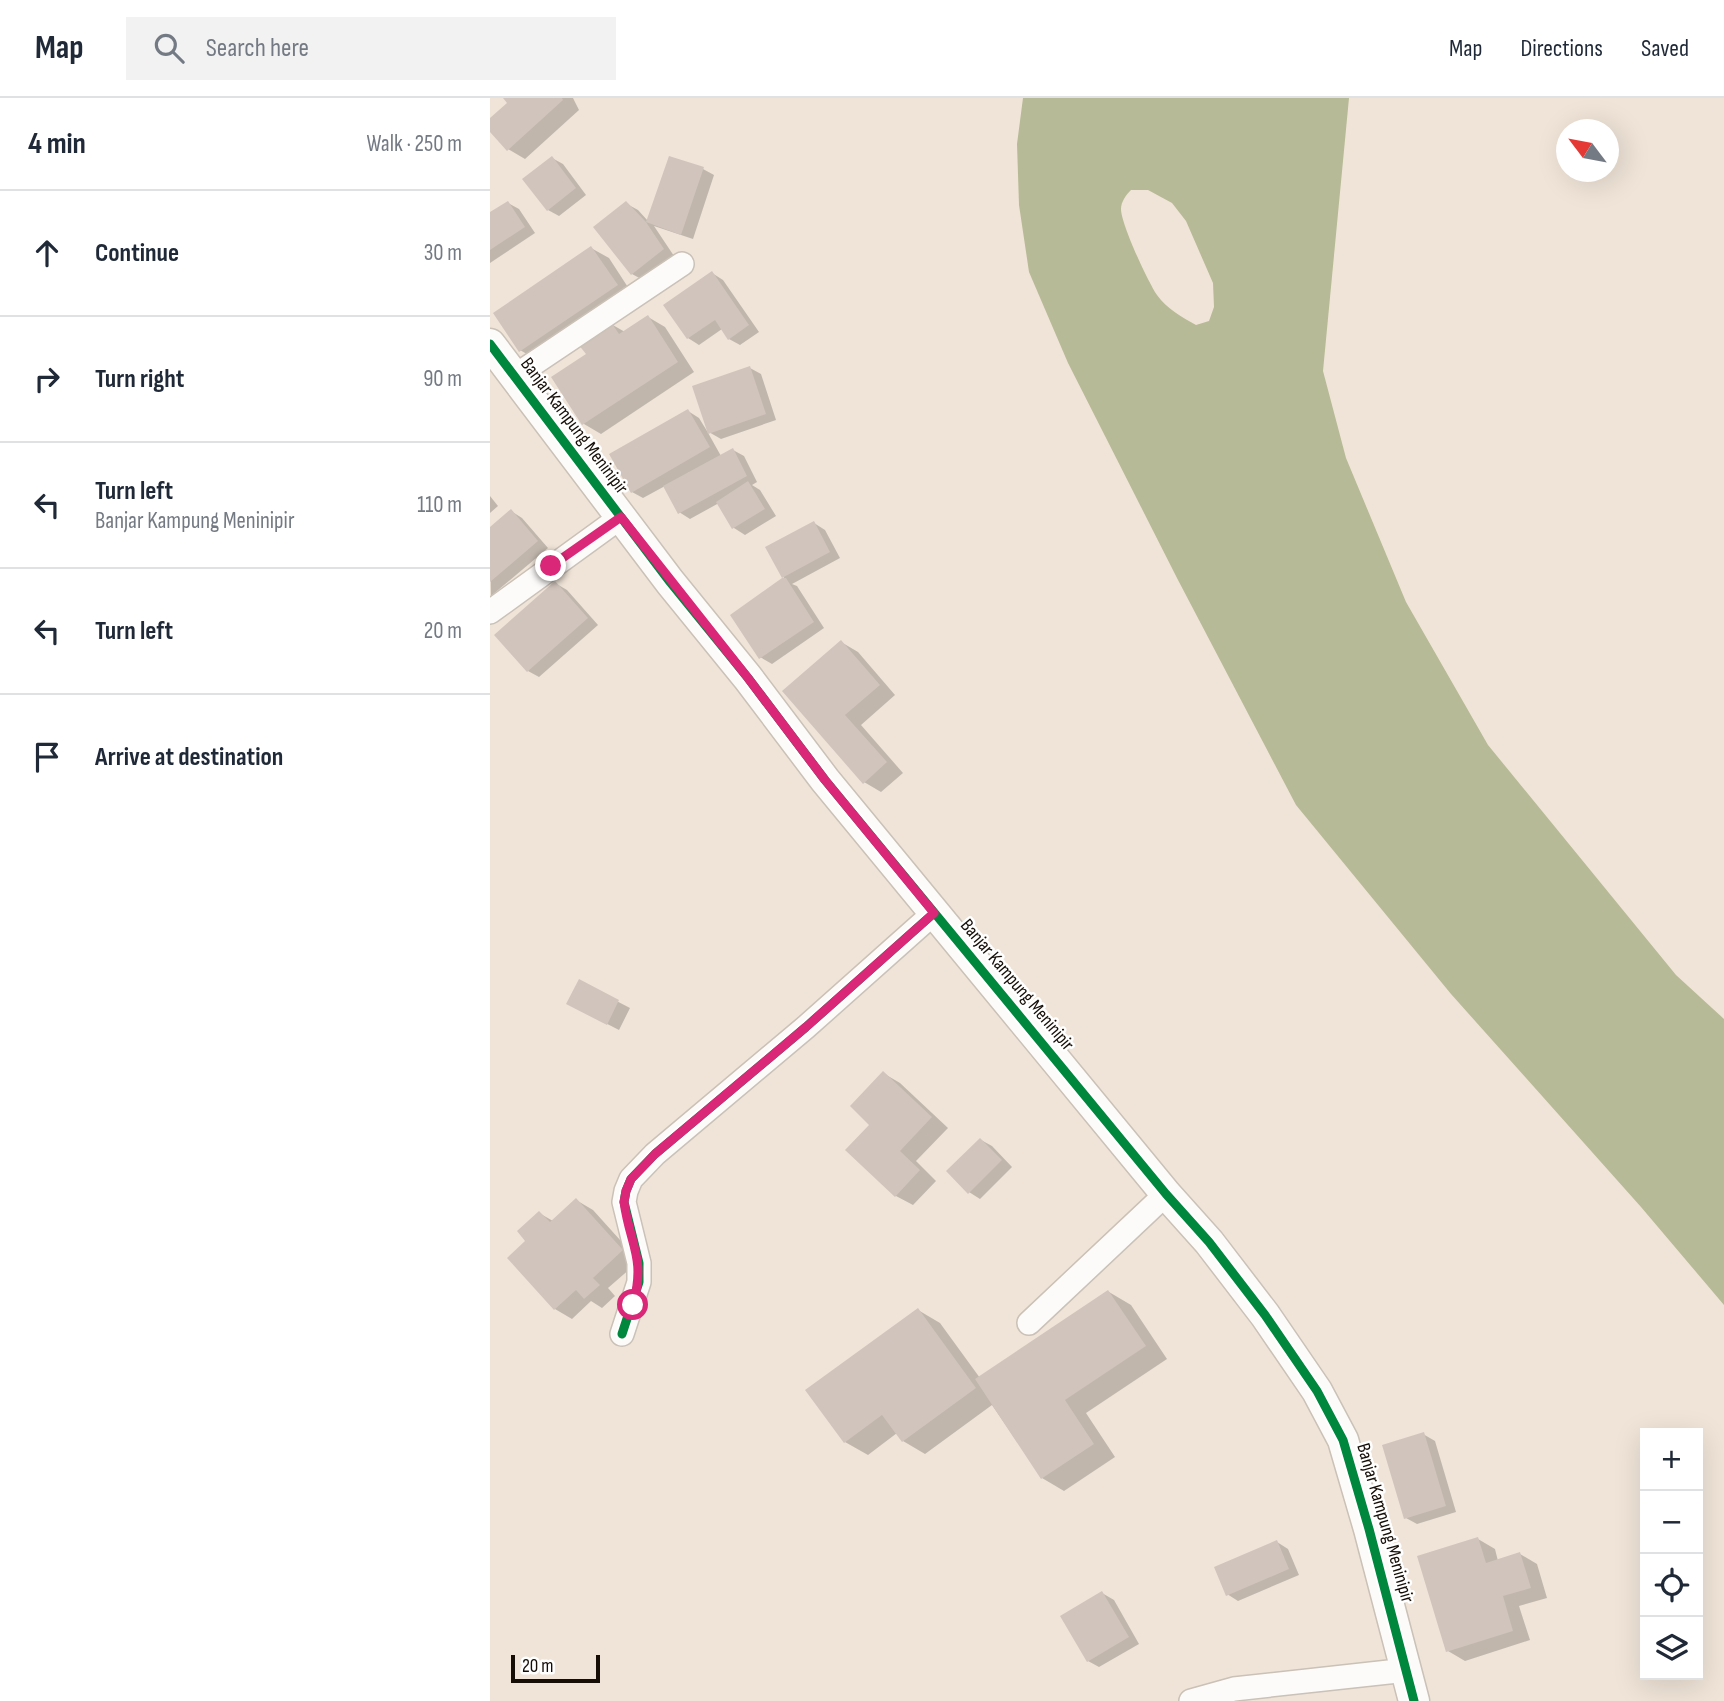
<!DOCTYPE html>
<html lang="en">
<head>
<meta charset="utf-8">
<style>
  body { margin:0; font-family:"Sofia Sans Condensed",sans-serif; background:#f2f2f3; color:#1f2937 }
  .controls { position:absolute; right:21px; bottom:21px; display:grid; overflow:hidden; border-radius:0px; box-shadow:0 7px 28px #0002 }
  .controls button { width:63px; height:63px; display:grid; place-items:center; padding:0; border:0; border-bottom:2px solid #e0e1e3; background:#fff; color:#1f2937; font:35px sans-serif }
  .compass { position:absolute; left:1066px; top:21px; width:63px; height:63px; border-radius:50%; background:#fff; box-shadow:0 7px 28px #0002; rotate:302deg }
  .scale { position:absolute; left:21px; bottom:18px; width:89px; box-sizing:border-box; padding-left:7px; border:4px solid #150d06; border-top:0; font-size:19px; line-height:24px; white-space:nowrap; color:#150d06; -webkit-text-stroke:5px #fff; paint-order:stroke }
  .stop { position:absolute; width:21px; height:21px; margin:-16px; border:5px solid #db2777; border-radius:50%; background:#fff }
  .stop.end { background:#db2777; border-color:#fff; box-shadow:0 2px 7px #0008 }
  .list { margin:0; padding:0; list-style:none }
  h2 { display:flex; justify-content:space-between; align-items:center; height:91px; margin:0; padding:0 28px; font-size:30px }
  h2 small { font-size:23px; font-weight:400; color:#747a83 }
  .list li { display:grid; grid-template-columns:46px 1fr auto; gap:21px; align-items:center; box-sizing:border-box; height:126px; padding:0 28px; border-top:2px solid #e0e1e3 }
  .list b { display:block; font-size:26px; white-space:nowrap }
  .list p { margin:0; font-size:23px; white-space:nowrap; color:#747a83 }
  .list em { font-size:23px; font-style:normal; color:#747a83 }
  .icon { flex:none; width:38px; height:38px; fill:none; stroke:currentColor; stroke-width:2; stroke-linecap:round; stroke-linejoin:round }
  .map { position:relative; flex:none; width:1234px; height:1603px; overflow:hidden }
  header { display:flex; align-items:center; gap:42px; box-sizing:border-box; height:98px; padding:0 35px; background:#fff; border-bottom:2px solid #e0e1e3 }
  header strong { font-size:33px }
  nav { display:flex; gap:38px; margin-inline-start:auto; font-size:24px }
  .search { width:490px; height:63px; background:#f2f2f3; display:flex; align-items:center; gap:18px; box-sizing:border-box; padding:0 24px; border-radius:0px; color:#747a83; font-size:26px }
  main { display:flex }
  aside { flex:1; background:#fff }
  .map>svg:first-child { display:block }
  .water { fill:#b7ba96; fill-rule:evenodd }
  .shadow { fill:#0003 }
  .building { fill:#d0c4bc }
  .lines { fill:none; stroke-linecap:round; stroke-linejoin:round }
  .minor-casing { stroke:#cac1b7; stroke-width:26 }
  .tertiary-casing { stroke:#cac1b7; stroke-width:33 }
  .minor { stroke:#fdfbf9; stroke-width:23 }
  .tertiary { stroke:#fdfbf9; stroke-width:30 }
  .cycleway-casing { stroke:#fff; stroke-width:13 }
  .cycleway { stroke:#00873e; stroke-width:9 }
  .route { stroke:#db2777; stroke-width:9 }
  .labels { text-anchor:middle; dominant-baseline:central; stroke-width:5; stroke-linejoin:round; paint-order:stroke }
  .street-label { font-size:19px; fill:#150d06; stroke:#fff }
</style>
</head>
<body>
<header>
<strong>Map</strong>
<div class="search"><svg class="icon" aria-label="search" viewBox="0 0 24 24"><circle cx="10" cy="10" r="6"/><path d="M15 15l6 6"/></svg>Search here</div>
<nav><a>Map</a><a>Directions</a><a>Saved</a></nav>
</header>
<main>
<aside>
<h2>4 min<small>Walk · 250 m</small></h2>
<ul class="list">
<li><svg class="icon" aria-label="ahead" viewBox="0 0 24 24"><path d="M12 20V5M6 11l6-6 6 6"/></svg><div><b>Continue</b></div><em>30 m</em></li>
<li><svg class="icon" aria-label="right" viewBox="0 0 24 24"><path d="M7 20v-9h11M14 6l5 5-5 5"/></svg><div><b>Turn right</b></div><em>90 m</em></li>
<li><svg class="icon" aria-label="left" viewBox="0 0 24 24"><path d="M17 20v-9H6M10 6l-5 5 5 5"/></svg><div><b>Turn left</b><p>Banjar Kampung Meninipir</p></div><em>110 m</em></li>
<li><svg class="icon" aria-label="left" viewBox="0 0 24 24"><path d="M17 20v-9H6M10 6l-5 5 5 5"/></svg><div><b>Turn left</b></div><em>20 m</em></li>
<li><svg class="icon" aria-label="arrive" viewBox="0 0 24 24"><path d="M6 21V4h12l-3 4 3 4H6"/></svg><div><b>Arrive at destination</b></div></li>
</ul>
</aside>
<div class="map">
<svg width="1234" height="1603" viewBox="0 0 1234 1603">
  <rect width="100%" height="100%" fill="#f0e4d8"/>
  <path class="water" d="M533,0H859L833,273L856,360L916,504L998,647L1186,877L1234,921V1207L1151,1109L961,896L806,707L688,482L578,265L539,174L529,107L527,46ZM641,92H658L682,105L696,123L723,185L724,209L719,223L706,227C692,219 677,211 667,197C658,184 631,126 631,111C631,104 636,97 641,92Z"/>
  <path class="shadow" d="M15,0H83L89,12L35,61L18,51L0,31V22L19,5Z
    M62,60L73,66L96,97L69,118L58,112Z
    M213,71L224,77L203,141L164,128L184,158L153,182L142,176L137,106L148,112L158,123Z
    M18,105L29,111L45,135L0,165V116Z
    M101,150L119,160L143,197L47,262L30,252Z
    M222,175L233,182L269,234L250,247L239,241L232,231L209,247L198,240Z
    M158,219L175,229L204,274L111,336L94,326L98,256L121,226L135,234Z
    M260,270L271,276L286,322L231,341L217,333L231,358L243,352L254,358L267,384L262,387L270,392L286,418L255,437L244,430L229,405L200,421L189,414L175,388L153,400L142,394L198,313L209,320L217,333L218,332Z
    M0,398L8,408L0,415Z
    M21,413L32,420L58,450L1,498L0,431Z
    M324,425L335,432L350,460L302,486L307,488L334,530L282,566L270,559L294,480L278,450Z
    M65,485L77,492L108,527L49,579L38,573Z
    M351,544L368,554L405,597L371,627L413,675L391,694L374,684L295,593Z
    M90,884L140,910L129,932L90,912Z
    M393,975L410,985L458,1030L426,1063L446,1083L423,1107L406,1098L381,1027Z
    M491,1042L502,1048L522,1069L490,1101L479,1094Z
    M86,1102L103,1112L149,1163L118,1190L125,1198L112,1210L101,1203L82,1221L65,1211L38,1143L49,1115L63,1123Z
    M619,1194L641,1207L677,1261L596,1315L625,1359L574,1393L552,1380L502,1307L435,1356L413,1343L407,1335L378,1357L355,1344L428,1212L450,1225L490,1280Z
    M933,1336L945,1343L966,1414L927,1426L916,1420Z
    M988,1441L1005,1451L1008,1463L1030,1456L1047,1466L1057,1500L1029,1508L1040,1542L975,1563L958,1553Z
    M787,1444L798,1451L809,1477L748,1503L737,1496Z
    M612,1495L624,1502L649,1546L609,1569L598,1563Z"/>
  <path class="building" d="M13,0H72L73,2L17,53L0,34V20L17,5Z
    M62,58L86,90L57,113L32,81Z
    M179,58L214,69L191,137L156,124Z
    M18,103L35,129L0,152V114Z
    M136,103L156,124L174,151L141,177L103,129Z
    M101,148L128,187L29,254L3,215Z
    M222,173L259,227L238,242L225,222L197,241L173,207Z
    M158,217L188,264L92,327L61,279L96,256L88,246L121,224L129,236Z
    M260,268L276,316L218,336L202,288Z
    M198,311L220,349L141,395L119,356Z
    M243,350L257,378L188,416L173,388Z
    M258,383L275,411L242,431L226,404Z
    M21,411L48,443L0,484V429Z
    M324,423L340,454L292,480L275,449Z
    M292,480H296L324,524L269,561L240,517Z
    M65,483L98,520L37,574L4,537Z
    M351,542L390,587L355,617L397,664L373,686L292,593Z
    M89,881L129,902L117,927L76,906Z
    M393,973L442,1019L410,1053L430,1072L405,1099L355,1052L379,1027L360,1008Z
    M490,1040L512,1062L478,1096L456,1073Z
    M86,1100L133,1152L103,1180L110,1187L94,1201L86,1192L64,1212L17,1160L35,1143L27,1133L49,1113L60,1124Z
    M618,1192L656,1248L575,1302L604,1346L551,1381L485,1281Z
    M428,1210L486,1290L412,1344L392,1317L354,1345L315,1292Z
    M934,1334L956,1408L914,1421L892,1347Z
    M988,1439L996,1465L1030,1454L1041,1490L1013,1498L1023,1533L956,1554L927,1458Z
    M787,1442L799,1471L736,1498L724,1469Z
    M612,1493L639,1539L597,1564L570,1518Z"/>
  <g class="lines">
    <defs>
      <path id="minor" d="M25,278L192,166
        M0,514L131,419
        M539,1225L676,1096
        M132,1236L149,1184V1165L134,1104L136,1093L141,1081L165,1056L316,929L444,815
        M701,1603L744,1591L917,1572"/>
      <path id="tertiary" d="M0,246L180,484L258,580L335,682L676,1096L719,1144L775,1217L827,1293L853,1342L879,1431L924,1603"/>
    </defs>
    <use href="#minor" class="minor-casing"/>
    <use href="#tertiary" class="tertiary-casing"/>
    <use href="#minor" class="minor"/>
    <use href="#tertiary" class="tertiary"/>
    <defs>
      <path id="cycleway" d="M0,246L180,484L258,580L335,682L676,1096L719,1144L775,1217L827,1293L853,1342L879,1431L924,1603
        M132,1236L149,1184V1165L134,1104L136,1093L141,1081L165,1056L316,929L444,815"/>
    </defs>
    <use href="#cycleway" class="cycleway-casing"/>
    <use href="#cycleway" class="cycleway"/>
  </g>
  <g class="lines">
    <path class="route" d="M61,468L131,419L258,580L335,682L444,815L316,929L165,1056L141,1081L136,1093L134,1104C140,1148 156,1159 143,1207"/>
  </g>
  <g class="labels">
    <g class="street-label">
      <text transform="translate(84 328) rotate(53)">Banjar Kampung Meninipir</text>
      <text transform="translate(527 887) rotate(50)">Banjar Kampung Meninipir</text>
      <text transform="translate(895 1425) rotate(74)">Banjar Kampung Meninipir</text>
    </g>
  </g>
</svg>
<div class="controls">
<button>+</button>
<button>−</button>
<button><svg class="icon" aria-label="locate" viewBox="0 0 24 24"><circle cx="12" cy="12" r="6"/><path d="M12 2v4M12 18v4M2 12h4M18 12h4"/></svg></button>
<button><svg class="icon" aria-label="layers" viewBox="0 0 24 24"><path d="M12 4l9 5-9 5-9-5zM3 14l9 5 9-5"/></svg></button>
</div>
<svg class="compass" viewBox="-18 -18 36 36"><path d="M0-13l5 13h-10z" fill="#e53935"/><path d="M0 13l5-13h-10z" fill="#747a83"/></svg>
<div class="scale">20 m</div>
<div class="stop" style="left:143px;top:1207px"></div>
<div class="stop end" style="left:61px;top:468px"></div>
</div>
</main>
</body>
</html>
